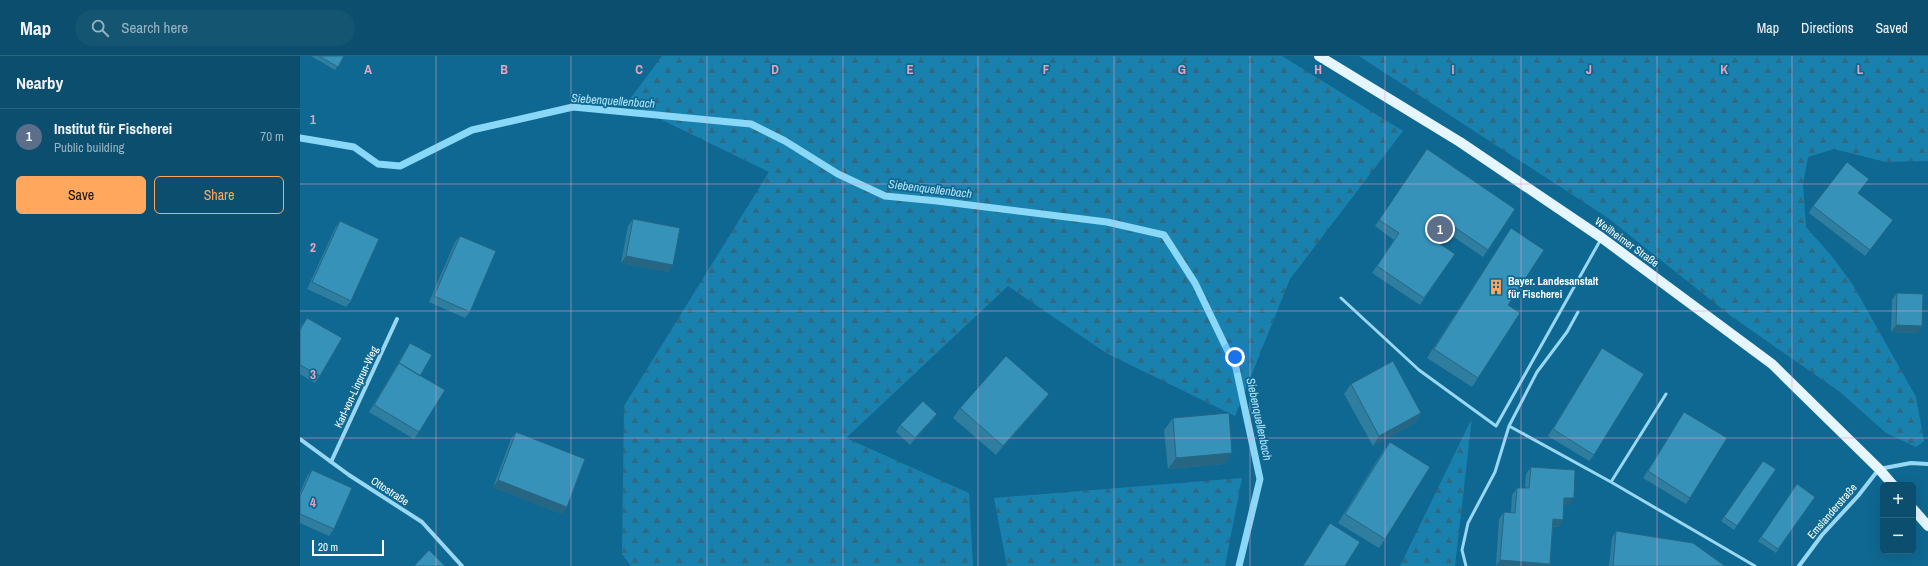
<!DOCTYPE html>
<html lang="en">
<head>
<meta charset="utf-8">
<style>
  body { margin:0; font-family:"Archivo Narrow",sans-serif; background:#145572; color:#f1f3f6 }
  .controls { position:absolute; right:12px; bottom:12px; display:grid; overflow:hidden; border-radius:6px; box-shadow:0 4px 16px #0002 }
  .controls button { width:36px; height:36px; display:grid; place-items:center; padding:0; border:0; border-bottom:1px solid #2b6580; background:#0b4e6d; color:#f1f3f6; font:20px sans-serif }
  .scale { position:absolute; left:12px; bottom:10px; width:72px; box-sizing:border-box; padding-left:4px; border:2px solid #fff; border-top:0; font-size:11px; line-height:14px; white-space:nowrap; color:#fff; -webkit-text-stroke:3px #0f6891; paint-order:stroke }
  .you { position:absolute; left:935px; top:301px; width:14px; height:14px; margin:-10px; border:3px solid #fff; border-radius:50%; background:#1a73e8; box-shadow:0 0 0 6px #1a73e833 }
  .badge { display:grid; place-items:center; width:26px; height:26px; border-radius:50%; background:#ffa75c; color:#fff; font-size:13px; font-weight:700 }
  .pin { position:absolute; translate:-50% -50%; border:2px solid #fff; box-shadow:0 1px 4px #0006 }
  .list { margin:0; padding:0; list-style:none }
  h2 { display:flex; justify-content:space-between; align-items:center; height:52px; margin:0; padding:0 16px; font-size:17px }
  h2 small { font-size:13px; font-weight:400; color:#9ab4c2 }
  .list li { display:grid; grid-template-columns:26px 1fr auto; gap:12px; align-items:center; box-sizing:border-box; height:56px; padding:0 16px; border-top:1px solid #2b6580 }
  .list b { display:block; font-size:15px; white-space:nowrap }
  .list p { margin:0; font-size:13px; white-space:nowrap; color:#9ab4c2 }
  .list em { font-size:13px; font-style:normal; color:#9ab4c2 }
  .actions { display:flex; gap:8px; padding:12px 16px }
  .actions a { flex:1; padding:9px 0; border:1px solid #ffa75c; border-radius:6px; text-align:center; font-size:14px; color:#ffa75c }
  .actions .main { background:#ffa75c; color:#111 }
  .icon { flex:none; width:22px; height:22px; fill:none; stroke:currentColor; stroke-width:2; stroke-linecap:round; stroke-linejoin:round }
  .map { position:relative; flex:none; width:1628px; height:510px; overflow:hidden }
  header { display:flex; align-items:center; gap:24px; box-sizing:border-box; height:56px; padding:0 20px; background:#0b4e6d; border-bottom:1px solid #2b6580 }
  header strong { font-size:19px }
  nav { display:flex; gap:22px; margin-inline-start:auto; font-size:14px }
  .search { width:280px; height:36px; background:#145572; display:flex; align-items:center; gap:10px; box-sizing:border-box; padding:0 14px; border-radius:22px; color:#9ab4c2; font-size:15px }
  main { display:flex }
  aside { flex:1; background:#0b4e6d }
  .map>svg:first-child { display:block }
  .forest { fill:url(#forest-firs) }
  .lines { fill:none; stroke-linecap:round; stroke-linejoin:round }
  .stream { stroke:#8ad8f8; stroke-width:7 }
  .lane { stroke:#99d8f4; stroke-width:3 }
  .street { stroke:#99d8f4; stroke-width:4 }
  .primary { stroke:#e6f6ff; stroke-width:10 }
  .wall { fill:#2f7ea0 }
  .shaded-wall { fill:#266682 }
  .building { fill:#3792ba; stroke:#266682 }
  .grid { fill:none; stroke:#e7a3bd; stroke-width:1; stroke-opacity:0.55 }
  .labels { text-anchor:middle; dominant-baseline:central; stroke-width:3.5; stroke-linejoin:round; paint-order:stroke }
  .street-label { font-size:11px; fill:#fff; stroke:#0f6891 }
  .poi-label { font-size:11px; font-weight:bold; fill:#fff; stroke:#0f6891; text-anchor:start }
  .water-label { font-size:12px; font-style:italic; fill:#b2e6fc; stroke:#0f6891 }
  .grid-label { font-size:13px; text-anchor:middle; font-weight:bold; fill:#e7a3bd; stroke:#0f6891; stroke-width:3.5; stroke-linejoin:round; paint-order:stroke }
</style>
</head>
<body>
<header>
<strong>Map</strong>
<div class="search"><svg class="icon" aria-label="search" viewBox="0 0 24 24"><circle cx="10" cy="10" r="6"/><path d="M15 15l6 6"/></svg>Search here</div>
<nav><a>Map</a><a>Directions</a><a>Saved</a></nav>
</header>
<main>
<aside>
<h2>Nearby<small></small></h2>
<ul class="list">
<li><span class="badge" style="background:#5c6f8a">1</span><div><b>Institut für Fischerei</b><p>Public building</p></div><em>70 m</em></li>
</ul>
<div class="actions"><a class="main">Save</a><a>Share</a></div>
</aside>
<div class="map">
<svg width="1628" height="510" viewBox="0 0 1628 510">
  <defs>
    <pattern id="forest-firs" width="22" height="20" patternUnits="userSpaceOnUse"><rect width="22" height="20" fill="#1981ae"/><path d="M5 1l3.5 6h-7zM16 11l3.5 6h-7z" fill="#306982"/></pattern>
  </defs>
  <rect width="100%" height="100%" fill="#0f6891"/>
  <path class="forest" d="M362,0H982L1103,75L990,223L935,360L806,297L708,230L546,382L669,437L673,510H331L322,498L324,350L469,116L327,47Z
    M1059,0H1628V105L1586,106L1534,93L1508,101L1503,128L1506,171L1530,198L1553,229L1616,341L1624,385L1616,391L1586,377L1540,336L1431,260L1308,162Z
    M1172,362L1155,510H1100Z
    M942,422L925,510H707L694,442Z"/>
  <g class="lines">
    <path class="stream" d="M0,82L54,91L78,108L100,110L172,74L273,51L451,68L485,85L538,118L585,140L637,145L807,166L864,179L895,227L936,312L960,423L939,510"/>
    <path class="lane" d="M1041,242L1119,314L1196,370L1301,183
      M1209,370L1311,426L1455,510
      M1311,426L1366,338
      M1166,510L1162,494L1168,467L1195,416L1209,370L1237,316L1267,276L1278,256"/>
    <path class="street" d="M0,383L49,419L122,466L162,510
      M31,406L97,263
      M1499,510L1522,479L1558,440L1579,413L1611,407L1628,408"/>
    <path class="primary" d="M1019,0L1160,86L1302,182L1472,308L1579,413L1593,429
      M1613,453L1628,470"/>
  </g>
  <path class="wall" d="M11,0H44L35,14Z
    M1127,93L1215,153L1183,201L1145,175L1137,186L1155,198L1120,249L1072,217L1094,184L1075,170Z
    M1558,137L1593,164L1565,200L1509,157L1513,150Z
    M333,163L373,209L368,216L321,207L328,170Z
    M40,165L51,245L46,251L7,233L35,172Z
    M1211,172L1208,249L1178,322L1172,331L1127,302Z
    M160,180L170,256L165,262L129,246L155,186Z
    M1597,237L1622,270L1617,277L1591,276L1592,244Z
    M7,262L20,320L15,327L0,318V272Z
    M110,287L120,320L119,376L114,383L69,356Z
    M1302,292L1294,399L1289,405L1248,380Z
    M1051,328L1121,357L1115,367L1073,390L1044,338Z
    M742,347L696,399L653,362L660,352Z
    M1384,356L1390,442L1386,448L1343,422Z
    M637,358L632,365L610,389L596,376L600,369Z
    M873,362L932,397L924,408L868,413L864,374Z
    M216,376L267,451L262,458L193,431L211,383Z
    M1090,386L1085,483L1079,492L1038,467L1083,395Z
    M1463,405L1476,413L1434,474L1421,465Z
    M1231,411L1269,449H1264L1263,464L1258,471H1253L1249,510H1196L1199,463L1204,456L1211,457L1212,439L1217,432H1225L1226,418Z
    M12,414L34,473L29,480L0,467V437L7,420Z
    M1497,428L1515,441L1476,497L1458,485Z
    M1030,467L1045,510H1003L1025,474Z
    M1316,475L1425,510H1309L1312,482Z"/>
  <path class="shaded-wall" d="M326,200L373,209L368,216L321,207Z
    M1596,269L1622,270L1617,277L1591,276Z
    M749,338L742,347L696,399L703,390Z
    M1121,357L1115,367L1073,390L1079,380Z
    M637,358L632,365L610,389L615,382Z
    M932,397L924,408L868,413L876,402Z
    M198,424L267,451L262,458L193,431Z
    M1264,442H1274L1269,449H1260Z
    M1253,463L1263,464L1258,471L1248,470Z
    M1200,504L1250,508L1249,510H1196Z"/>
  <path class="building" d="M19,0H44L38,11Z
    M1127,93L1215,153L1188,194L1150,168L1137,186L1155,198L1124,242L1077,210L1099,177L1079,164Z
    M1547,106L1569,123L1558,137L1593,164L1570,194L1513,150Z
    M333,163L380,172L373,209L326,200Z
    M40,165L79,183L51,245L12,226Z
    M1211,172L1244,194L1208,249L1220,257L1178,322L1134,293Z
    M160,180L196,195L170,256L134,240Z
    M1597,237L1623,238L1622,270L1596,269Z
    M7,262L42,282L20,320L0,309V274Z
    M110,287L132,299L120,320L99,307L97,310Z
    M1302,292L1344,318L1294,399L1253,373Z
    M706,300L749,338L703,390L660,352Z
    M1093,305L1121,357L1079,380L1051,328Z
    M99,307L145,334L119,376L74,349Z
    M623,345L637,358L615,382L600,369Z
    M1384,356L1427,382L1390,442L1348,415Z
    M929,357L932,397L876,402L873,362Z
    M216,376L285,403L267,451L198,424Z
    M1090,386L1130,411L1085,483L1045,458Z
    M1463,405L1476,413L1437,470L1424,461Z
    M1231,411L1275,414L1274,442H1264L1263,464L1253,463L1250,508L1200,504L1204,456L1215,457L1217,432H1229Z
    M12,414L52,432L34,473L0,458V440Z
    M1497,428L1515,441L1478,493L1461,481Z
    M1030,467L1060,486L1045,510H1003Z
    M1316,475L1393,487L1425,510H1313Z
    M129,494L145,510H114Z"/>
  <path class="grid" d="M136,0V510M271,0V510M407,0V510M543,0V510M678,0V510M814,0V510M950,0V510M1085,0V510M1221,0V510M1357,0V510M1492,0V510M0,128H1628M0,255H1628M0,382H1628"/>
  <defs>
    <symbol id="building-bare" viewBox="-9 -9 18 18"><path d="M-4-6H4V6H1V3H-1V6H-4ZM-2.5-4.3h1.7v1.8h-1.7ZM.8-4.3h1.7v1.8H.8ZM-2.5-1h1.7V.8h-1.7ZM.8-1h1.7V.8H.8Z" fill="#ffa75c" stroke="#0f6891" stroke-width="2.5" paint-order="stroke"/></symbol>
  </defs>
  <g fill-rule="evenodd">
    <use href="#building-bare" x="1185" y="220" width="22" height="22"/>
  </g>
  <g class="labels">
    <g class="street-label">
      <text transform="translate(1327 186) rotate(36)">Weilheimer Straße</text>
      <text transform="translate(56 331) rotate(-65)">Karl-von-Linprun-Weg</text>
      <text transform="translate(90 435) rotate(33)">Ottostraße</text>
      <text transform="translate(1532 455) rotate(-49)">Emslanderstraße</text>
    </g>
    <g class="poi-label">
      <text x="1208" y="225">Bayer. Landesanstalt<tspan x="1208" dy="13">für Fischerei</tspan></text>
    </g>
    <g class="water-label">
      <text transform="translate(313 45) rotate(4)">Siebenquellenbach</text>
      <text transform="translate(630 133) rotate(7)">Siebenquellenbach</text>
      <text transform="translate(959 363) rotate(78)">Siebenquellenbach</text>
    </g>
  </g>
  <g class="grid-label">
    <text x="68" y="18">A</text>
    <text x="204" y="18">B</text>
    <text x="339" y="18">C</text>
    <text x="475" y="18">D</text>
    <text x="610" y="18">E</text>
    <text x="746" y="18">F</text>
    <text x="882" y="18">G</text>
    <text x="1018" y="18">H</text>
    <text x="1153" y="18">I</text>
    <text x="1289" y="18">J</text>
    <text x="1424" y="18">K</text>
    <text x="1560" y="18">L</text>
    <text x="13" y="68">1</text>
    <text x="13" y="196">2</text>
    <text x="13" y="323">3</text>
    <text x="13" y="451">4</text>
  </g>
</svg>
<div class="controls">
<button>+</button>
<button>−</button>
</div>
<div class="scale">20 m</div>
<div class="you"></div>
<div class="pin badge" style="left:1140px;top:173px;background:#5c6f8a">1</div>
</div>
</main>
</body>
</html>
